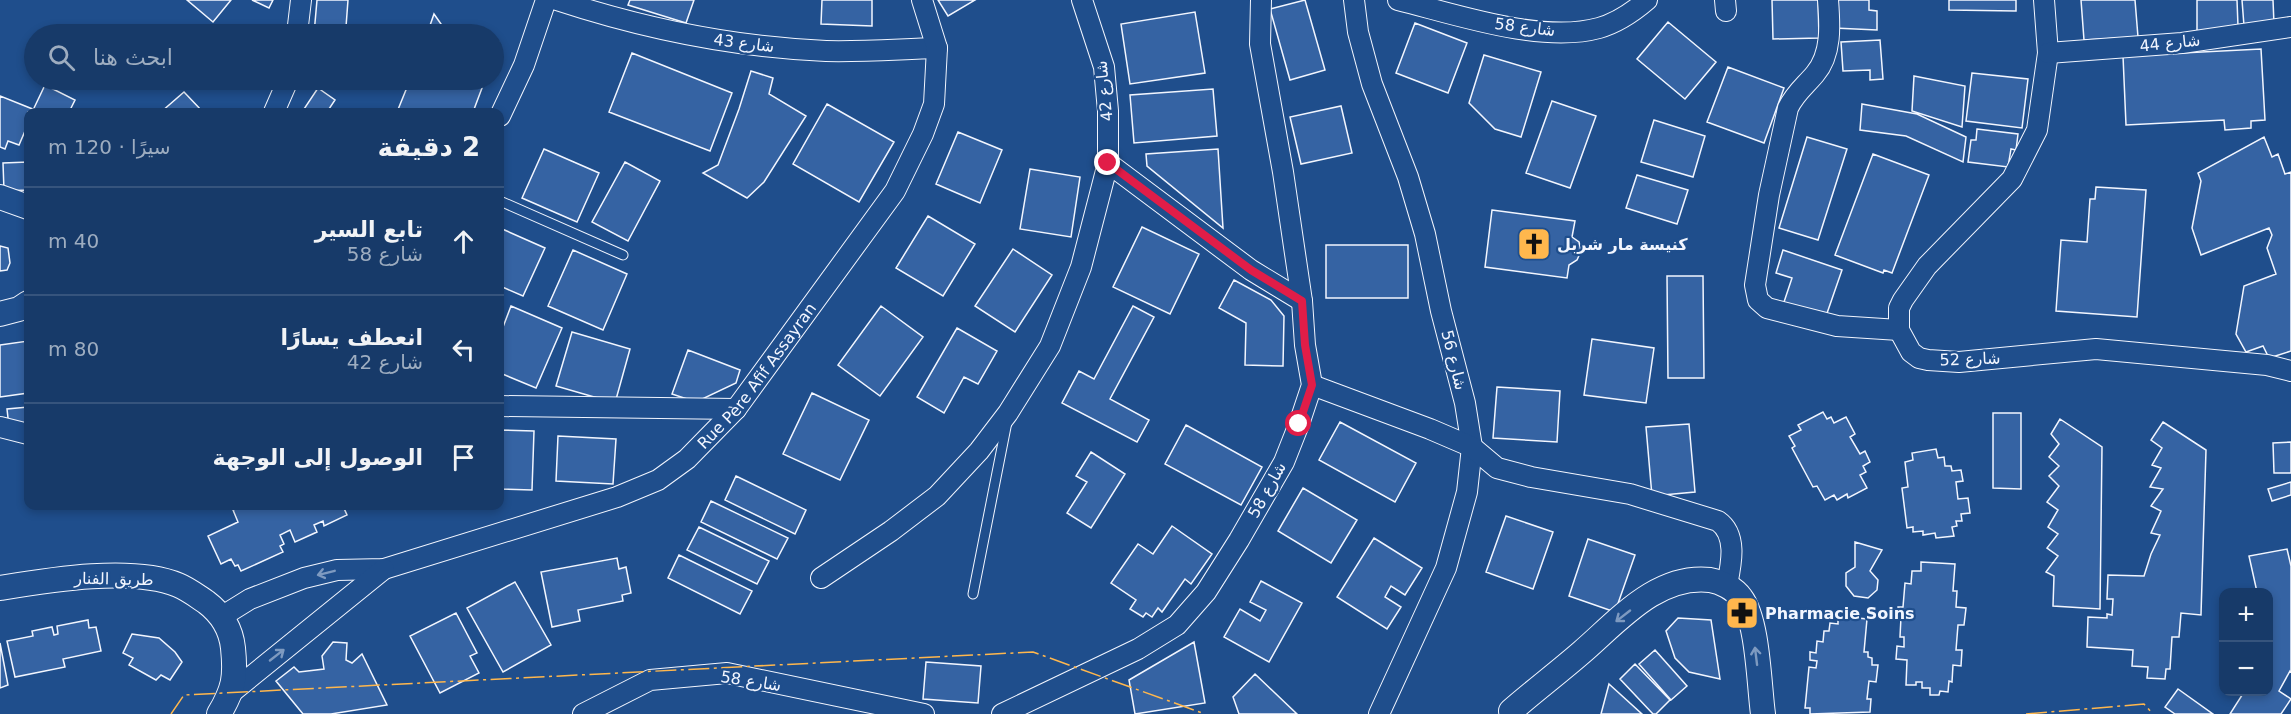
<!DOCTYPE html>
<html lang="ar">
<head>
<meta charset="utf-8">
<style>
  body { margin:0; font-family:"DejaVu Sans","Noto Sans Arabic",sans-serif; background:#20416f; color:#f1f3f6; direction:rtl }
  .controls { position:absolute; right:18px; bottom:18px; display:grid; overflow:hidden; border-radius:12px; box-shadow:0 3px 9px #0003 }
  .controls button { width:54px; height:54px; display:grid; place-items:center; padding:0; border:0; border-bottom:2px solid #36547d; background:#173a69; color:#f1f3f6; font:30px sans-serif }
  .stop { position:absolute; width:18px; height:18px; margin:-14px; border:4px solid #e11d48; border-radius:50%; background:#fff }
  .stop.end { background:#e11d48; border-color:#fff; box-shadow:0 2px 6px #0008 }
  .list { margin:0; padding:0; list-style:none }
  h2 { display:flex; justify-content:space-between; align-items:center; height:78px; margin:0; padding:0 24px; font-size:26px }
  h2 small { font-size:20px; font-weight:400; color:#9eadc0 }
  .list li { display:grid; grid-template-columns:39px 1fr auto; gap:18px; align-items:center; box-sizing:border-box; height:108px; padding:0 24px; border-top:2px solid #36547d }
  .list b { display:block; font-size:22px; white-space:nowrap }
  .list p { margin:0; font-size:20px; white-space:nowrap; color:#9eadc0 }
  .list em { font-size:20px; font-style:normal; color:#9eadc0 }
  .icon { flex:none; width:33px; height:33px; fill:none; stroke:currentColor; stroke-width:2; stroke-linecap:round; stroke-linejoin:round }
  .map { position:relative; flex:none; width:2291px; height:714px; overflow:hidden; direction:ltr }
  .search { position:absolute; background:#173a69; box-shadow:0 3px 9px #0003; left:24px; top:24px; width:480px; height:66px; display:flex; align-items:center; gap:15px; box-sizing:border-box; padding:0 21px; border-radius:33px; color:#9eadc0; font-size:22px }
  .panel { position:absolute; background:#173a69; box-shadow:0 3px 9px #0003; left:24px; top:108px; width:480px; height:402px; border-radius:12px; direction:rtl }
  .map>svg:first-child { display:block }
  .building { fill:#3563a3; stroke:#f2f6ff; stroke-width:1.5 }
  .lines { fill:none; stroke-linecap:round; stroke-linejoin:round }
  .service-casing { stroke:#f2f6ff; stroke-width:11 }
  .minor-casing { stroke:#f2f6ff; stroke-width:22 }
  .tertiary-casing { stroke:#f2f6ff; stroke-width:26 }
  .service { stroke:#1f4e8c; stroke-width:9 }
  .minor { stroke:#1f4e8c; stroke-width:20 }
  .tertiary { stroke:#1f4e8c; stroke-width:24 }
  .power { stroke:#ffb74d; stroke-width:1.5; stroke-dasharray:21 4.5 3 4.5; stroke-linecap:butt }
  .oneway { stroke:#7e9ac0 }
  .route { stroke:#e11d48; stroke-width:8 }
  .labels { text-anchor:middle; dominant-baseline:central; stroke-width:4.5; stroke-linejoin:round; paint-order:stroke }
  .street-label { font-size:16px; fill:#f2f6ff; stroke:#1f4e8c }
  .poi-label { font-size:16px; font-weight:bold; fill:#f2f6ff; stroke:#1f4e8c; text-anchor:start }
</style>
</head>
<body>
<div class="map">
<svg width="2291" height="714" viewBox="0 0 2291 714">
  <rect width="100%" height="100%" fill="#1f4e8c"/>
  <path class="building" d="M187,0H231L213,22Z
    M252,0H273L269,8Z
    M317,0H348L346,27L363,29V34H314Z
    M630,0H694L686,23L628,5Z
    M822,0H872V26L821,24Z
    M938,0H975L948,16Z
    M1305,0L1325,70L1290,80L1270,9Z
    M1772,0H1818L1819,38L1773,39Z
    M1834,0H1869V10L1877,11V30L1834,28Z
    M1949,0H2016V11L1949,10Z
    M2081,0H2135L2138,37L2084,40Z
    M2197,0H2237L2238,26L2223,27L2224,32L2197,33Z
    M2242,0H2273L2274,24L2244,26Z
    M1195,12L1205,73L1130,84L1121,24Z
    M434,14L448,34H427Z
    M1668,22L1716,62L1685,99L1637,59Z
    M1415,23L1467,43L1448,93L1396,73Z
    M494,40L499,42L494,58Z
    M1880,40L1883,79L1870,80V70L1843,71L1841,42Z
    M34,43V57L28,52Z
    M2261,49L2265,120L2251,121V128L2225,130L2224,120L2126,125L2123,56Z
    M632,53L732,93L710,151L609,112Z
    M1484,55L1541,72L1521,137L1495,129L1469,103Z
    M1728,67L1784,88L1764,143L1707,122Z
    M751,71L773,78L769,94L806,116L764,182L747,198L703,173L718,165L739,109Z
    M1972,73L2028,79L2022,128L1966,121Z
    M1914,76L1965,86L1962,127L1912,111Z
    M321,80H358V86L351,85L350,88L321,85Z
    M410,80H485L473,112H451L443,109L441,112H397Z
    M45,85L75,100L69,112H44L34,108Z
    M318,88L335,100L327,112H302Z
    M1213,89L1217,136L1134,143L1130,95Z
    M184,92L203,112H161Z
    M0,96L35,110L34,112H28V124L19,145L8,141L5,149L0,147Z
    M1552,101L1596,116L1570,188L1526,173Z
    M827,104L894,142L859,202L793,164Z
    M1862,104L1917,114L1966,137L1963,162L1906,136L1860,130Z
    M1341,106L1352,153L1301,164L1290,117Z
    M1654,120L1705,136L1693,177L1641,162Z
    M1977,129L2018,134L2016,150L2011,149L2008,167L1968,162L1971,140H1976Z
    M958,132L1002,150L980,203L936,184Z
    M1807,137L1847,149L1818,240L1779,228Z
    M2264,137L2272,157L2278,154L2285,174L2291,172V351L2269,358L2263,346L2246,352L2236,334L2244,286L2276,274L2267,248L2272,235L2269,228L2201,255L2192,228L2201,181L2198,173Z
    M544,149L599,173L577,222L522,198Z
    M1218,149L1223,228L1147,166L1146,154Z
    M1873,154L1929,175L1892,273L1884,270L1883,273L1835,255Z
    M28,162V190L4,191L3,163Z
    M625,162L660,181L628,241L592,222Z
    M1030,169L1080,177L1071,237L1020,229Z
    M1637,175L1688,190L1677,224L1626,208Z
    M2096,187L2146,190L2137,317L2056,311L2061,240L2087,242L2090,199H2095Z
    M1492,210L1575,221L1572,237L1579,242L1581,251L1577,260L1569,265L1567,278L1485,267Z
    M928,216L975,244L943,296L896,268Z
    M1142,227L1199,254L1170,314L1113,287Z
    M500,228L545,248L523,296L500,286Z
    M1326,245H1408V298H1326Z
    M0,246L8,248L10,263L7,270L0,271Z
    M1013,249L1052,275L1015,332L975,306Z
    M573,250L627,274L603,330L548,306Z
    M1783,250L1842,270L1825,319L1783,305L1792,278L1776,273Z
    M1667,276H1703L1704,378H1668Z
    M1234,280L1271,300L1284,316L1283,366L1245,365L1246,323L1219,308Z
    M511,306L562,328L536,388L500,373V335Z
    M881,306L923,337L880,396L838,365Z
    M1133,306L1154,317L1110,399L1149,420L1137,442L1062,403L1079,371L1094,379Z
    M957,328L997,351L978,384L964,377L944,413L917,397Z
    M572,332L630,349L615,403L556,386Z
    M1592,339L1654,348L1646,403L1584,395Z
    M28,341V393L0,397V345Z
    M688,350L740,370L736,383L696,402L672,394Z
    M1497,387L1560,391L1557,442L1493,438Z
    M812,393L869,420L840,480L783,454Z
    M28,407V425L9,427L7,409Z
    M1823,412L1827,419L1831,417L1834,423L1846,417L1855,434L1850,437L1860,454L1865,451L1870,462L1863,466L1866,472L1860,475L1867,488L1848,498L1847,494L1837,500L1834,495L1825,500L1817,486L1813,487L1792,448L1795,446L1789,436L1801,430L1798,425Z
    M1993,413H2021V489L1993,488Z
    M2060,419L2102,447L2100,609L2053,606L2054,576L2046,572L2058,556L2047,548L2058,534L2048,527L2058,510L2047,502L2059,486L2049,476L2059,466L2049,457L2059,444L2051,434Z
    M1340,422L1416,463L1395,502L1319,460Z
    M2163,422L2206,450L2201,615L2181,613L2179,637H2172L2170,669H2166L2165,679L2147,678L2148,667L2132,666L2133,650L2087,647L2088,617L2107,618V614L2112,615L2113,599H2107L2108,575L2144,576L2151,554L2160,535L2151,533L2161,511L2151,506L2163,489L2150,487L2161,468L2152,465L2162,448L2151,440Z
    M1689,424L1695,492L1652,496L1646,427Z
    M1186,425L1262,467L1241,505L1165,464Z
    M500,430L534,431L532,490L500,489Z
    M558,436L616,439L613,484L556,481Z
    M2291,442V473H2274L2273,443Z
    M1936,449L1938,458L1944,457L1945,466H1951L1952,471L1961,470L1963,481L1956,482L1958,499L1968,498L1970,513L1961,514L1962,521H1956L1957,526L1952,527L1954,536L1936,538L1935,533L1923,535V531L1913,532V527L1907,528L1902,488L1908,487L1905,462L1913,460L1912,453Z
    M1091,452L1125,474L1091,528L1067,513L1087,482L1076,476Z
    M736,476L806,510L795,534L725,500Z
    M2291,482V495L2272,501L2268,489Z
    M1303,488L1357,520L1331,563L1278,531Z
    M711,501L788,538L777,559L701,522Z
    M243,506H343L347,515L324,526L323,521L314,525L317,532L295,542L290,530L280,535L284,544L280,546L283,552L241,571L238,565L235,566L231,559L221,564L208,536L238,522L233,510Z
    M1506,516L1553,532L1533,589L1486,572Z
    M1172,526L1212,554L1191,584L1185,579L1162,612L1158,608L1152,617L1146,613L1143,617L1130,609L1136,600L1111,583L1138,544L1153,554Z
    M699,527L769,561L757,584L687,550Z
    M1374,538L1422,568L1405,595L1391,586L1385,597L1401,607L1387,629L1337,597Z
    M1588,539L1635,555L1615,612L1569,596Z
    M1855,542L1882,550L1870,571L1878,580L1877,590L1868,598L1854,596L1846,586V573L1855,567Z
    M2287,549L2291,566V672L2290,671L2279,691L2291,699L2281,714H2230L2244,692H2268V592H2257L2249,556Z
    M679,555L752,591L740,614L668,578Z
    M617,558L619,569L626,567L631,593L622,595L623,601L578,610L580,621L552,627L541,572Z
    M1921,562L1955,564L1953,591H1957L1956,607L1966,608L1964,625H1958L1956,650H1962L1961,666L1953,665L1952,682L1949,681L1948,692L1940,691L1939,695H1930V688H1922V682H1916V685H1906L1907,660L1896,659L1897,646L1904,647V637H1900L1901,617H1897L1898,607H1903L1905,583L1911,584L1912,571H1921Z
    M1261,581L1302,603L1269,662L1224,637L1240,609L1260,621L1266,610L1250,602Z
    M515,582L551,645L503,672L467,608Z
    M456,613L477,653L470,656L479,673L440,693L410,636Z
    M1838,616L1867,619L1864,652H1868V657L1872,658V665H1878L1876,682L1869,681L1867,699H1871L1870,712L1810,714V708H1805L1809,667L1816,668L1817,661L1810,660V652L1816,653L1817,641L1823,642L1824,631H1829L1830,623L1838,624Z
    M1678,618L1711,620L1720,679L1689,672L1675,658L1666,631Z
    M88,620L89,628L96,627L101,651L63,659L65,667L15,677L7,641L33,636L32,631L52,627L54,635L58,634L57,626Z
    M132,634L159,638L175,652L182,662L170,680L161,675L156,680L129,665L133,658L123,653Z
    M333,642L347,643L346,660L352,663L362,654L387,705L331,714H303L276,681L294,667L299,672L324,669L322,656Z
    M1194,642L1205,703L1135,714L1129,680Z
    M0,643L8,685L0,688Z
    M1655,650L1687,686L1671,700L1639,664Z
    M926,662L981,666L978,703L923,699Z
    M1635,664L1670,700L1656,714H1653L1620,679Z
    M1255,674L1297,714H1239L1233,697Z
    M1609,684L1642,714H1601Z
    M2178,689L2213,714H2175L2165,707Z"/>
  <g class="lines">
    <defs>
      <path id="service" d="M500,201L623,255
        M973,594L1007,422"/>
      <g id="minor">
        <path d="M557,0C645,29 734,47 826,51C863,52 900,49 937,48"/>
        <path d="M1354,0L1358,32L1372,84L1408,177L1425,234L1441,311L1465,403L1472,447L1467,492L1446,568L1379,714"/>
        <path d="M1398,0C1455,14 1541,44 1599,28C1617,23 1633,12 1647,0"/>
        <path d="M1725,0L1726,11"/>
        <path d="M1828,0C1830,25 1832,54 1815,74C1805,86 1795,93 1788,108L1769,195L1755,285L1758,300L1767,308L1837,326L1899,330"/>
        <path d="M2044,0L2048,53L2037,130L2012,179L1927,266L1903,300L1899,308V330L1911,352L1919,358L1928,360L1959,362L2096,349L2267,365L2291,371"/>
        <path d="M297,34L301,0"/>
        <path d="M2048,53L2182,43L2291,27"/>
        <path d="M274,112L288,80"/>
        <path d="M500,116L524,65L546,0"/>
        <path d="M1108,163L1251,270L1302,301"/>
        <path d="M1312,385L1430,429L1472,447L1497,468L1531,477L1630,494L1718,521C1738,535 1731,565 1727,585"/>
        <path d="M500,406L736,409"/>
        <path d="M0,427L28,434"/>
        <path d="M821,578L891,531L937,496L979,451L1008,413L1050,346L1081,267L1108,163V111L1104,67L1082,0"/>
        <path id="s1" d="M221,617L250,599L304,578L337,570L384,569L617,497L658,480L687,459L736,409L895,191L923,134L934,104L937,48L922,0"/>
        <path d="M232,692L384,569"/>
        <path d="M583,714L650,680L727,673L924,714"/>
        <path d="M1002,714L1138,649L1177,625L1206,592L1239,540L1284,462L1299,424L1312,385L1305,345L1302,301L1283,172L1260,44L1261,0"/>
      </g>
      <path id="tertiary" d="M0,197L28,207
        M0,314L19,309L28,303
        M0,588C49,580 132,566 178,585C188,589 197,596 206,602C222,614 231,629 233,648C236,677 234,689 219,714
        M1511,711C1534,691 1559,672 1582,652C1618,621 1657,574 1710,580C1721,582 1734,588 1741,598C1758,620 1759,685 1763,714"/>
    </defs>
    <use href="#service" class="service-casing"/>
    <use href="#minor" class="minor-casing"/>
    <use href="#tertiary" class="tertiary-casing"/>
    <use href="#service" class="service"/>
    <use href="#minor" class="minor"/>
    <use href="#tertiary" class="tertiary"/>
    <path class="power" d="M171,714L184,695L1033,652L1205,714
      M2026,714L2144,704L2153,714"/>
  </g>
  <defs><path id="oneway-shaft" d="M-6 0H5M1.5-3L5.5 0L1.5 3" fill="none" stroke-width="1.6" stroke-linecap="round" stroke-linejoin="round" transform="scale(1.5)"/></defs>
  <g class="oneway">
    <use href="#oneway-shaft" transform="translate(326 573) rotate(166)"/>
    <use href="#oneway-shaft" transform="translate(1623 616) rotate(142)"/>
    <use href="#oneway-shaft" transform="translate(277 655) rotate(-38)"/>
    <use href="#oneway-shaft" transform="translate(1756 656) rotate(-97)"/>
  </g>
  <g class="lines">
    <path class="route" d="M1108,163L1251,270L1302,301L1305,345L1312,385L1299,424"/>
  </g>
  <defs>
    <symbol id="church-square" viewBox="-11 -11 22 22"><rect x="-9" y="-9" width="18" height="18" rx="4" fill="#ffb74d" stroke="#1f4e8c"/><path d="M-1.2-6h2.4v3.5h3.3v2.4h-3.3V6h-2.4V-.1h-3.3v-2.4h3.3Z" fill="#111"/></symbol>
    <symbol id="pharmacy-square" viewBox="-11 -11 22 22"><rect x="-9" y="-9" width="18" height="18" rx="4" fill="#ffb74d" stroke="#1f4e8c"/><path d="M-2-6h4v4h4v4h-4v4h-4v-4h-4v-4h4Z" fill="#111"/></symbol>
  </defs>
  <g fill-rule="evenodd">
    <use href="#church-square" x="1515" y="225" width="38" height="38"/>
    <use href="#pharmacy-square" x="1723" y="594" width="38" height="38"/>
  </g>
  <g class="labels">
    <g class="street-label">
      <text transform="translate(1525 27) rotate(7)">شارع 58</text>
      <text transform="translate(744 43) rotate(7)">شارع 43</text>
      <text transform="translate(2170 43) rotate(-6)">شارع 44</text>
      <text transform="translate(1104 91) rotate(-96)">شارع 42</text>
      <text transform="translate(1970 359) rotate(-2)">شارع 52</text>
      <text transform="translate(1454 360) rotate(76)">شارع 56</text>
      <text stroke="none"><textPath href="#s1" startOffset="606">Rue Père Afif Assayran</textPath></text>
      <text transform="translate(1267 490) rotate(-61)">شارع 58</text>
      <text transform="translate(114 579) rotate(1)">طريق الفنار</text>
      <text transform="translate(751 681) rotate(9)">شارع 58</text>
    </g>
    <g class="poi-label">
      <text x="1557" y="244">كنيسة مار شربل</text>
      <text x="1765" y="613">Pharmacie Soins</text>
    </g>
  </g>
</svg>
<div class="controls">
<button>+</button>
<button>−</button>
</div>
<div class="stop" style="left:1299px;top:424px"></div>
<div class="stop end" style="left:1108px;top:163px"></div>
<div class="search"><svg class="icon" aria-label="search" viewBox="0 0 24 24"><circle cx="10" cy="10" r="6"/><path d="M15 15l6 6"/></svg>ابحث هنا</div>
<section class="panel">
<h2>2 دقيقة<small>سيرًا · 120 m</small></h2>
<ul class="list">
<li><svg class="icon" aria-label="ahead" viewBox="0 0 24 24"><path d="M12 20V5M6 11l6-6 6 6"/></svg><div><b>تابع السير</b><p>شارع 58</p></div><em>40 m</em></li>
<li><svg class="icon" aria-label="left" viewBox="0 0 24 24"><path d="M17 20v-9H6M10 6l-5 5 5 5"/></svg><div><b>انعطف يسارًا</b><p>شارع 42</p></div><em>80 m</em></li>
<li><svg class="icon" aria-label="arrive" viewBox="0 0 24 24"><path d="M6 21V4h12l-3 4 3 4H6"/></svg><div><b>الوصول إلى الوجهة</b></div></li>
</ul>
</section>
</div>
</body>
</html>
